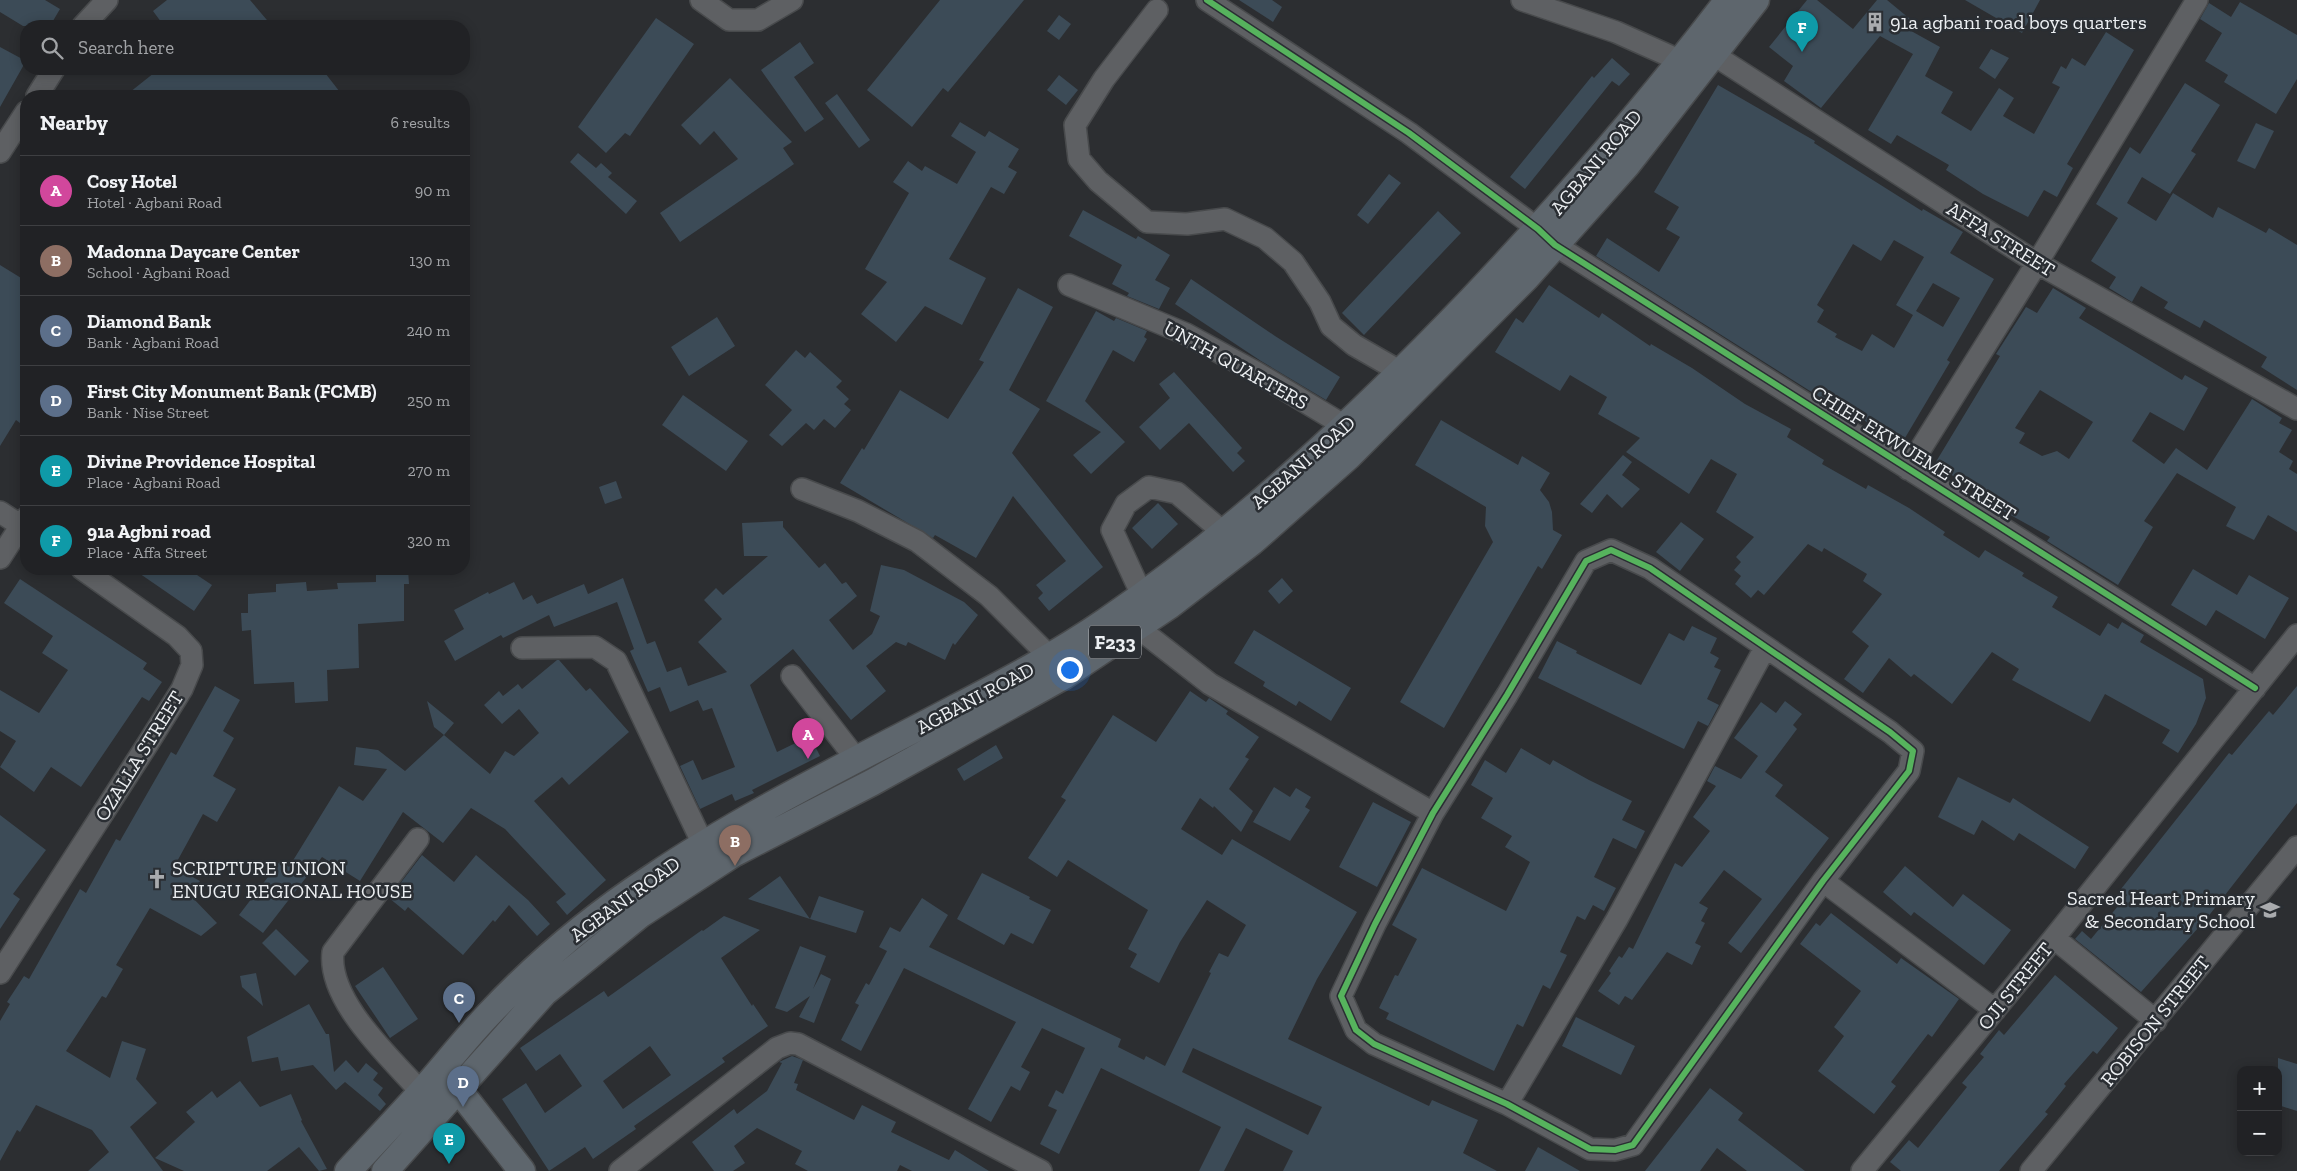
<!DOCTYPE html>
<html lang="en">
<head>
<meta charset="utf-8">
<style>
  body { margin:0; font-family:"Zilla Slab",serif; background:#292a2d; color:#f1f3f6 }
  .controls { position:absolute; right:15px; bottom:15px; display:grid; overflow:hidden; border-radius:10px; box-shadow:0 2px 12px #0003 }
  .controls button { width:45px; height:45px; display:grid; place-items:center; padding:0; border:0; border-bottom:1px solid #3e3f42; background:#212225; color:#f1f3f6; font:25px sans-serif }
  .you { position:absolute; left:1069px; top:669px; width:18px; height:18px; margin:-12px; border:4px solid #fff; border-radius:50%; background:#1a73e8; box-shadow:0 0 0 8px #1a73e833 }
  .badge { display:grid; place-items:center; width:32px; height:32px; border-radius:50%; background:#b45309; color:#fff; font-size:16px; font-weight:700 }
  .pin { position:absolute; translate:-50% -41px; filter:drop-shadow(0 1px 2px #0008) }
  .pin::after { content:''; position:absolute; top:26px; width:18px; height:15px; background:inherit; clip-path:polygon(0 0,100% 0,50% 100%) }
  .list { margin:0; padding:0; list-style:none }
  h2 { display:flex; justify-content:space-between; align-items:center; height:65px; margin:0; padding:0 20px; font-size:21px }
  h2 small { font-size:16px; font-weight:400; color:#a2a4a7 }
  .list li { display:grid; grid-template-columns:32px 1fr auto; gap:15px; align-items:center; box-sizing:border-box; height:70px; padding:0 20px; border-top:1px solid #3e3f42 }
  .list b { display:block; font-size:19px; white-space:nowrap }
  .list p { margin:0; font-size:16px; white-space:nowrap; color:#a2a4a7 }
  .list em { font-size:16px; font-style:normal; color:#a2a4a7 }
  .icon { flex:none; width:28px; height:28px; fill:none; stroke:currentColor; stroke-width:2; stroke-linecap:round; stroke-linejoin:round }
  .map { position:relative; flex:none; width:2297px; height:1171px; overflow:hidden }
  .search { position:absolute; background:#212225; box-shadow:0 2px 12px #0003; left:20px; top:20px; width:450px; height:55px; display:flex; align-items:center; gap:12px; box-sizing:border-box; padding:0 18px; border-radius:20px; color:#a2a4a7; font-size:19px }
  .panel { position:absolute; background:#212225; box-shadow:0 2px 12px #0003; left:20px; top:90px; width:450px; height:485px; border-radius:20px }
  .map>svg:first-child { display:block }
  .building { fill:#3c4b57; fill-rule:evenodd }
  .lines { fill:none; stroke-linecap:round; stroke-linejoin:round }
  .minor-casing { stroke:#484a4c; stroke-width:24 }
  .major-casing { stroke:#484a4c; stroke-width:29 }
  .minor { stroke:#5e6063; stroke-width:21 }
  .major { stroke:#5e666d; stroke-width:26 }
  .cycleway-casing { stroke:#2a2e33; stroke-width:9 }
  .cycleway { stroke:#56b35d; stroke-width:6 }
  .labels { text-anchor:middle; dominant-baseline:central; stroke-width:5; stroke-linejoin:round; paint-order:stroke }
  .shield { fill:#2a2e33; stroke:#b2b5b9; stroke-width:1 }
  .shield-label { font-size:19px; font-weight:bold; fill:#eceff2 }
  .poi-label { font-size:20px; fill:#eceff2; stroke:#2a2e33; text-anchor:start }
  .street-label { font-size:20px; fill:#eceff2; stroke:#2a2e33 }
</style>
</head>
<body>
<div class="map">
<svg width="2297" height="1171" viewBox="0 0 2297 1171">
  <rect width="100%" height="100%" fill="#2c2e31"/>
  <path class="building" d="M0,0H45L60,9L50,26H23L0,12Z
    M167,0H250L272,26H164L153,11Z
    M940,0H1024L948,92L943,88L912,127L867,90Z
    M1239,0H1272L1282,7L1273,22Z
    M1807,0H1817L1853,29L1877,0H1887L1910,19L1904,27L1940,47L1925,76L1953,92L1941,113L1971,131L1999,88L2014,98L2003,116L2034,134L2060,87L2052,83L2061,66L2066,69L2072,58L2085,66L2106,32L2134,50L2067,164L2073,168L2057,197L2044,190L2028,217L1983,194L1946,170L1949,165L1897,135L1891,144L1868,130L1913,54L1880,36L1821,108L1784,81L1793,66L1769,47Z
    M1965,0H2040L2022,33Z
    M2240,2L2297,35V79L2276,114L2224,82L2228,75L2205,61L2222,33L2200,19L2209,3L2231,17Z
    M1059,15L1071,24L1059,40L1047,31Z
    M656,18L694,44L630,136L625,133L606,153L578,127Z
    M800,42L814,63L794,77L824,119L805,132L761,70Z
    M0,47L26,61L0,107Z
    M1991,49L2009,58L1995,79L1979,68Z
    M1612,58L1630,74L1619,86L1612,81L1525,189L1510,177L1592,76L1594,78Z
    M159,69H322L343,96H125Z
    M1059,75L1078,90L1066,105L1047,90Z
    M730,78L792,142L783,148L794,164L680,242L660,213L738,159L714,131L700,145L681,125Z
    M2185,83L2220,105L2191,151L2196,154L2170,194L2142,177L2127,203L2156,221L2173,193L2213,218L2218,207L2266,233L2269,228L2297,245V390L2261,367L2267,357L2204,320L2200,328L2164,308L2168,302L2141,286L2132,302L2109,288L2116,277L2091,261L2118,218L2096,204L2130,147L2140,154Z
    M1718,85L1815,141L1814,143L1922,211L1923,209L1963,232L1950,253L1994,279L1947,360L1950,362L1902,443L1860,418L1859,421L1848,415L1596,256L1607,238L1659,272L1680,237L1666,229L1679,207L1654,192ZM1894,240L1924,257L1896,305L1913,315L1894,348L1872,334L1862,351L1835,337L1837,334L1817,322L1824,310L1817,305L1853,244L1881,261ZM1933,283L1960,298L1943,327L1916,311Z
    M837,94L870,140L859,148L825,103Z
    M960,122L985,137L989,131L1019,149L1008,167L1017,172L1004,194L991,187L949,259L986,278L962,325L925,306L896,342L861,314L887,282L865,269L909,193L893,182L908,161L922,171L925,166L957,184L976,152L951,136Z
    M2256,123L2274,131L2255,169L2237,161Z
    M578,153L596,168L601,163L612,173L608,177L637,201L626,214L570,162Z
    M1389,174L1401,183L1368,224L1357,215Z
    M1083,210L1136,239L1138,236L1170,255L1155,280L1170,288L1159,309L1127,296L1129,293L1112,284L1122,265L1069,236Z
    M1438,211L1461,233L1364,335L1342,313Z
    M0,265L26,281V413L20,423L16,420L0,446Z
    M1191,279L1275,336L1340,377L1326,400L1261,361L1175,304Z
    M1549,285L1599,318L1602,313L1650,346L1651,344L1692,368L1745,404L1791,429L1787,437L1824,460L1822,464L1866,489L1868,485L1909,508L1945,532L1943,535L1979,558L1985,550L2024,573L2022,576L2058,597L2052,607L2100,636L2108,623L2118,629L2122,622L2144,635L2140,642L2203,679L2206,698L2196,724L2178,753L2162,743L2170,730L2105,694L2090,722L2012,680L2019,669L1992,652L1952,704L1914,674L1911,677L1889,658L1863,693L1844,679L1869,646L1852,632L1882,594L1863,581L1867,574L1824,548L1822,552L1808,544L1764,595L1758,590L1751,598L1735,584L1741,576L1734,570L1741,562L1736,557L1754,537L1716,512L1737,474L1711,459L1689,494L1626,452L1640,438L1598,414L1607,397L1570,375L1560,391L1495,352L1516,318L1523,323Z
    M1018,288L1053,307L1009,390L1040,409L1012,453L1103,567L1049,611L1038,598L1043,593L1036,585L1066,561L1013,496L976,558L935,535L933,538L840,483L862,448L864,450L900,390L948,419L984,362L979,360Z
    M2053,288L2086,308L2079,318L2182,380L2185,375L2208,388L2184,431L2150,412L2132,441L2164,464L2176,448L2207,470L2252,399L2282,418L2279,423L2292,430L2279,452L2293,461L2289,469L2297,474V532L2268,515L2254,540L2226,526L2236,507L2177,473L2144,521L2153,527L2118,585L2047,541L2050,537L1996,507L1970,488L1971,486L1934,465L2000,356L1996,354L2026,307L2037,313ZM2040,390L2093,422L2069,459L2057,451L2042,456L2019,443L2025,433L2015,428Z
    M1096,311L1114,321L1116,318L1147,331L1144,337L1147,339L1134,362L1113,350L1085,401L1125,442L1091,474L1073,455L1101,432L1046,401Z
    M717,317L735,346L689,376L671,347Z
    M796,350L805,358L810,352L842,381L836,387L849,399L844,404L851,410L835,428L824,419L814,430L806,423L782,446L769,435L792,410L765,385Z
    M1174,372L1242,448L1237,453L1245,461L1233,472L1189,423L1160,450L1139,427L1170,398L1159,384Z
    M683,395L748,441L726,471L662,425Z
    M1441,420L1518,465L1522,456L1550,473L1540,490L1549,502L1552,512L1553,530L1562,535L1542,569L1538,566L1444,728L1400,702L1493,542L1485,526L1486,507L1415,465Z
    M1623,455L1632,462L1622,475L1640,489L1622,508L1607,494L1592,513L1580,504Z
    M616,481L622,498L605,504L599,487Z
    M1158,503L1178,524L1152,549L1132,528Z
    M783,521V527L819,568L825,563L842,584L846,582L857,596L829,620L853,650L872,634L880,616L870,611L881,565L904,570L964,602L978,615L955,645L953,643L945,660L908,642L906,646L896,642L866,666L886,691L851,720L793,649L750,685L777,752L810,736L820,756L752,790L754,793L735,801L732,794L700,809L680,766L693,760L702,780L735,767L712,708L703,711L698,700L670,712L660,687L648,692L630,651L634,649L617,602L554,627L549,615L503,638L501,635L455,661L444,641L464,629L454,610L488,592L489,594L514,582L523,600L532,595L537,604L584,584L588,594L623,578L647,644L655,641L667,672L681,667L688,686L727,672L698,642L722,619L704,600L716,588L723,595L768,556H744L742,523Z
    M1681,522L1704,539L1680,571L1656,552Z
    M133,569H188L212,585L194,611Z
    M376,569H408L409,584H404V621L358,624L359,668L327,670L328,701L295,703L294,682L254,684L251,630L242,631L241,613H248V594L276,592V584L306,582L307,591L338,589L337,583L376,582Z
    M2193,569L2237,595L2249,575L2289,598L2265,639L2216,610L2206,626L2171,605Z
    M1282,578L1293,591L1279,604L1268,591Z
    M20,579L147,663L143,669L162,682L149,701L142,697L81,787L51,767L34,792L0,767L16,741L0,731V690L39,713L68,670L42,653L53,636L4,603Z
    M1692,626L1717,638L1710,653L1719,658L1714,667L1721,670L1707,699L1719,705L1708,726L1698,721L1684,749L1538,678L1557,641L1577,651L1576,653L1641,685L1669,633L1684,641Z
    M1254,630L1351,688L1331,721L1299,701L1296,706L1263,686L1265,682L1234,663Z
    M557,660H559L586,691L590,688L629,732L569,785L562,777L534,801L606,880L567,915L556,902L566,894L505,829L471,808L443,843L403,812L360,881L322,857L263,933L239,915L281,860L289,867L339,786L363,801L387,769L354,765L356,747L378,750L405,771L444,735L490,774L505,751L514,756L539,733L519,709L502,724L484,705L499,691L503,696L518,684L522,689Z
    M215,686L240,700L223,731L234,738L213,776L236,789L217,822L203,814L174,867L200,881L191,896L217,923L201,936L150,908L116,965L123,969L106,998L102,996L66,1051L110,1078L122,1041L146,1049L136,1079L157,1103L130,1127L163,1171H88L109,1152L92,1130L36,1105L20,1132L17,1130L0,1161V1021L10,1004L7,1002L24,976L29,979L80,889L86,893L116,839L120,841L171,752L176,755Z
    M2297,686V803L2207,918L2141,992L2075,939L2082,931L2091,939L2127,895L2121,889L2229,753L2232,755L2269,711L2273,715Z
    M1190,691L1206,702L1209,698L1228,711L1226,714L1259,737L1245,757L1249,759L1229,789L1253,811L1241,832L1214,806L1213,808L1200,798L1181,829L1222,855L1232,839L1357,912L1317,979L1288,1039L1429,1106L1432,1100L1478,1120L1463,1153L1497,1171H1283L1293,1151L1246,1128L1224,1171H1199L1221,1127L1101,1068L1059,1154L1040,1144L1057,1110L1048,1106L1056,1090L1063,1094L1085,1048L1042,1028L1021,1067L1030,1072L1020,1091L1011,1086L991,1122L968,1109L1016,1022L904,968L861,1051L841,1040L859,1005L855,1003L866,983L869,985L887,951L879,947L890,927L900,932L922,898L948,915L929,947L1121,1039L1118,1047L1144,1060L1146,1056L1165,1066L1211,973L1209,972L1219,953L1228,957L1246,925L1207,900L1180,942L1159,983L1130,967L1137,954L1128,949L1148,910L1068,860L1057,877L1028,858L1066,800L1061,797L1113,715L1156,742ZM1193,1048L1322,1107L1308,1135L1182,1072Z
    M427,701L454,723L444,735L434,727Z
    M1785,701L1802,714L1793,725L1797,729L1765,772L1783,785L1775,796L1829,838L1741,953L1728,943L1762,899L1724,870L1699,903L1708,908L1701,921L1705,923L1695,943L1701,946L1692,965L1667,952L1632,1000L1625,996L1619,1005L1598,991L1611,973L1609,971L1619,956L1622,958L1629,947L1633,949L1675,863L1682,867L1710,831L1693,817L1716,786L1707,781L1715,766L1741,779L1758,756L1734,738L1761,702L1776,713Z
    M996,745L1003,758L964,781L957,769Z
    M1521,748L1550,765L1553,760L1589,780L1632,801L1622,820L1645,831L1636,849L1613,838L1594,877L1616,888L1604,911L1593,905L1585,920L1577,916L1560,952L1567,955L1550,989L1543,985L1523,1027L1517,1024L1494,1071L1386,1019L1389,1013L1379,1008L1395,975L1398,976L1417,939L1392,925L1422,868L1506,911L1530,862L1505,847L1512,836L1481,818L1493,798L1471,785L1485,760L1506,773Z
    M1958,777L2010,803L2013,798L2089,847L2075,869L2019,833L2014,841L1982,820L1974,835L1938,817Z
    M1274,787L1290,797L1296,788L1311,797L1305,807L1310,810L1290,841L1253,822Z
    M1373,802L1411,822L1377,887L1339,867Z
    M0,815L46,850L13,894L20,899L0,929Z
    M422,855L454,882L476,855L528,900L550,924L537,936L509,905L495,922L493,920L463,955L408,907L405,911L389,898Z
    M1905,866L1953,907L1963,894L2011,930L1984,965L1914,912L1911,916L1883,892Z
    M982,873L1030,897L1029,899L1051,910L1033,944L1011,933L1004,945L957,919Z
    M780,876L810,919L748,899Z
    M819,896L864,911L856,933L810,919Z
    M1831,913L1897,964L1901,958L1959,999L1932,1037L1928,1034L1891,1082L1896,1086L1874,1114L1818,1071L1844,1036L1834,1027L1861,991L1800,944L1816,923L1820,926Z
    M724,916L760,930L721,958L752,1006L753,1004L768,1026L722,1058L725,1062L634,1126L636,1129L593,1159L585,1147L549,1171L502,1099L526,1083L545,1113L582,1086L560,1054L536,1071L520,1048L604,991L608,997L702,930L703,931ZM650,1046L671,1075L623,1109L603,1081Z
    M276,929L309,961L295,976L262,943Z
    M800,946L826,956L813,989L821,974L831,979L814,1023L799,1017L810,996L787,1012L775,1008Z
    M383,967L418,1019L390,1038L355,986Z
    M256,973L263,1006L242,987L240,976Z
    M2055,975L2118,1028L2097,1054L2093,1051L2064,1084L2066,1086L2045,1112L2048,1114L1999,1171H1901L1890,1162L1909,1140L1918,1148L1967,1087L1962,1083L1984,1057L1980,1054L1999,1030L2004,1035Z
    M309,1004L326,1034H329L334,1072L346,1060L358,1073L366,1063L378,1073L373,1080L383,1088L378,1095L386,1104L380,1111L345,1082L336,1090L313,1065L281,1071L278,1057L252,1062L247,1037Z
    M1576,1017L1635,1046L1621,1075L1562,1046Z
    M792,1056L803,1060L794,1083L798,1084L796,1090L854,1120L862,1105L896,1122L891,1132L949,1160L955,1150L989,1171H912L900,1165L897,1171H808L795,1164L802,1151L757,1128L734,1146L745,1163L733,1171H714L692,1142L734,1109L737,1114L767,1091L782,1063L779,1062Z
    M2278,1058L2297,1064V1111L2278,1105Z
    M240,1081L260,1107L291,1094L302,1120L301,1121L327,1169L319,1171L299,1147L267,1171H184L155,1158L195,1122L186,1112L212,1091L217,1098Z
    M1710,1088L1743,1113L1738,1120L1805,1171H1747L1717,1148L1700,1171H1645Z
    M1538,1147L1580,1171H1525Z"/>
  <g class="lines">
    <defs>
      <path id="minor" d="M701,0L729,20H758L792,0
        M1207,0L1409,133L1538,229L1555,245L2255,688
        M1522,0L1616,32L1681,61
        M1157,10L1104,79L1075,125L1079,159L1098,181L1147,222L1187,224L1225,219L1265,238L1293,262L1320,302L1331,326L1354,345L1401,372
        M83,26L107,0
        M1714,55L2037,263L2297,409
        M37,96L54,69
        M0,152L26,112
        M1069,285L1186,334L1257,373L1345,426
        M1908,469L2037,263L2197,0
        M802,489L858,511L917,541L989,596L1051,658
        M0,512L26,529
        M1611,550L1650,568L1890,732L1913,751L1909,771L1823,881L1633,1145L1615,1150L1590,1149L1507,1104L1374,1044L1356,1030L1341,996L1375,924L1433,813L1507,695L1586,561Z
        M0,558L26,518
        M1142,595L1112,530L1126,504L1149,487L1177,493L1223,532
        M1137,627L1210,684L1433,813
        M522,648L595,647L616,661L703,844
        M792,676L857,760
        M418,839L333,952C327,1001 391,1058 421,1092
        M1823,881L1995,1010
        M2054,938L2156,1021
        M0,973L147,745L182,689L192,665L191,651L177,636L82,569
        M1507,1104L1617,919L1765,648
        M620,1171L777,1048L790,1043L798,1044L1041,1171
        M1862,1171L2054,938L2297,635
        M2031,1171L2297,847"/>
      <path id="major" d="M447,1075L522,1171
        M348,1171C373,1144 399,1117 423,1090C445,1065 466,1038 489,1014C537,963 593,916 651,878C747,813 853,762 955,708C1007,681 1058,654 1106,621C1240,529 1359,417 1471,300C1562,204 1648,105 1728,0
        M385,1171L544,993L641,914L733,854L873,782L1064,676L1169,606L1252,542L1348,457L1526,278L1627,165L1756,0"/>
    </defs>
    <use href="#minor" class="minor-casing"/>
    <use href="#major" class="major-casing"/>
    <use href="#minor" class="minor"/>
    <use href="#major" class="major"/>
    <defs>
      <path id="cycleway" d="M1207,0L1409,133L1538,229L1555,245L2255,688
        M1611,550L1650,568L1890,732L1913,751L1909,771L1823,881L1633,1145L1615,1150L1590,1149L1507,1104L1374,1044L1356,1030L1341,996L1375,924L1433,813L1507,695L1586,561Z"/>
    </defs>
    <use href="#cycleway" class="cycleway-casing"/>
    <use href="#cycleway" class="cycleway"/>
  </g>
  <defs>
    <symbol id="building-bare" viewBox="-9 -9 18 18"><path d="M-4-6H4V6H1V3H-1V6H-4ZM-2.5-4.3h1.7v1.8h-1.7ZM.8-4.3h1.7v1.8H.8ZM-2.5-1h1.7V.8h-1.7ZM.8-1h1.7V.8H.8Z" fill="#a9abae" stroke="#2a2e33" stroke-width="2.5" paint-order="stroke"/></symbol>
    <symbol id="church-bare" viewBox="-9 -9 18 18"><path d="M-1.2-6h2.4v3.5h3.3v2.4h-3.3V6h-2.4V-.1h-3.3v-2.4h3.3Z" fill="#a9abae" stroke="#2a2e33" stroke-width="2.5" paint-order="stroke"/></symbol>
    <symbol id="school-bare" viewBox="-9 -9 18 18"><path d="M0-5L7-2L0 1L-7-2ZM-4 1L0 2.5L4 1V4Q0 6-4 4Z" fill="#a9abae" stroke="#2a2e33" stroke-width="2.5" paint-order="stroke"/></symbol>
  </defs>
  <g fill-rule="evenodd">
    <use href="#building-bare" x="1861" y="8" width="28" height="28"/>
    <use href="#church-bare" x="143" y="865" width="28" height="28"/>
    <use href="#school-bare" x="2256" y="896" width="28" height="28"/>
  </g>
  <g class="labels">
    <rect class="shield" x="1089" y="625.5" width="52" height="33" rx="4"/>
    <g class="shield-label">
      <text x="1115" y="642">F233</text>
    </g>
    <g class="poi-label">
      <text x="1890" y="22">91a agbani road boys quarters</text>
      <text x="172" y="868">SCRIPTURE UNION<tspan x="172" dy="23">ENUGU REGIONAL HOUSE</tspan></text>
      <text x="2255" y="898" text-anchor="end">Sacred Heart Primary<tspan x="2255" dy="23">&amp; Secondary School</tspan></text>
    </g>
    <g class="street-label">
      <text transform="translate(1596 162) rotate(-50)">AGBANI ROAD</text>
      <text transform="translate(2001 239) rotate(32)">AFFA STREET</text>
      <text transform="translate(1236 365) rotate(29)">UNTH QUARTERS</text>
      <text transform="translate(1914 453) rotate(32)">CHIEF EKWUEME STREET</text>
      <text transform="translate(1303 462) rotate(-41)">AGBANI ROAD</text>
      <text transform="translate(975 698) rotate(-28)">AGBANI ROAD</text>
      <text transform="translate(139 756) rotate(-58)">OZALLA STREET</text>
      <text transform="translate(625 899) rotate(-36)">AGBANI ROAD</text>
      <text transform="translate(2015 986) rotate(-51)">OJI STREET</text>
      <text transform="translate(2155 1021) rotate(-51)">ROBISON STREET</text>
    </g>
  </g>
</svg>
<div class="controls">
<button>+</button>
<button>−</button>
</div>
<div class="you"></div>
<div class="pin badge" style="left:808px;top:759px;background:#d1479c">A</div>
<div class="pin badge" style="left:735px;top:866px;background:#8d6e63">B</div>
<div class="pin badge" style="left:459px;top:1023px;background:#5c6f8a">C</div>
<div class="pin badge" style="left:463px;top:1107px;background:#5c6f8a">D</div>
<div class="pin badge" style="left:449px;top:1164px;background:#0f9aa8">E</div>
<div class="pin badge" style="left:1802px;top:52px;background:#0f9aa8">F</div>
<div class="search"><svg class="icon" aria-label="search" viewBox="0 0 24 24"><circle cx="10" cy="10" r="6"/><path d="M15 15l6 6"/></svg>Search here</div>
<section class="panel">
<h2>Nearby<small>6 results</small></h2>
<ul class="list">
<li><span class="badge" style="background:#d1479c">A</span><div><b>Cosy Hotel</b><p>Hotel · Agbani Road</p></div><em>90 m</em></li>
<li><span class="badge" style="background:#8d6e63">B</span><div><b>Madonna Daycare Center</b><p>School · Agbani Road</p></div><em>130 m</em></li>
<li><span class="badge" style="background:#5c6f8a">C</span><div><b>Diamond Bank</b><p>Bank · Agbani Road</p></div><em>240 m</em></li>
<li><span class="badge" style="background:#5c6f8a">D</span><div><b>First City Monument Bank (FCMB)</b><p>Bank · Nise Street</p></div><em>250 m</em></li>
<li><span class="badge" style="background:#0f9aa8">E</span><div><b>Divine Providence Hospital</b><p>Place · Agbani Road</p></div><em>270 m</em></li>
<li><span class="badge" style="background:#0f9aa8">F</span><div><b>91a Agbni road</b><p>Place · Affa Street</p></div><em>320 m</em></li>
</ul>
</section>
</div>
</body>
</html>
